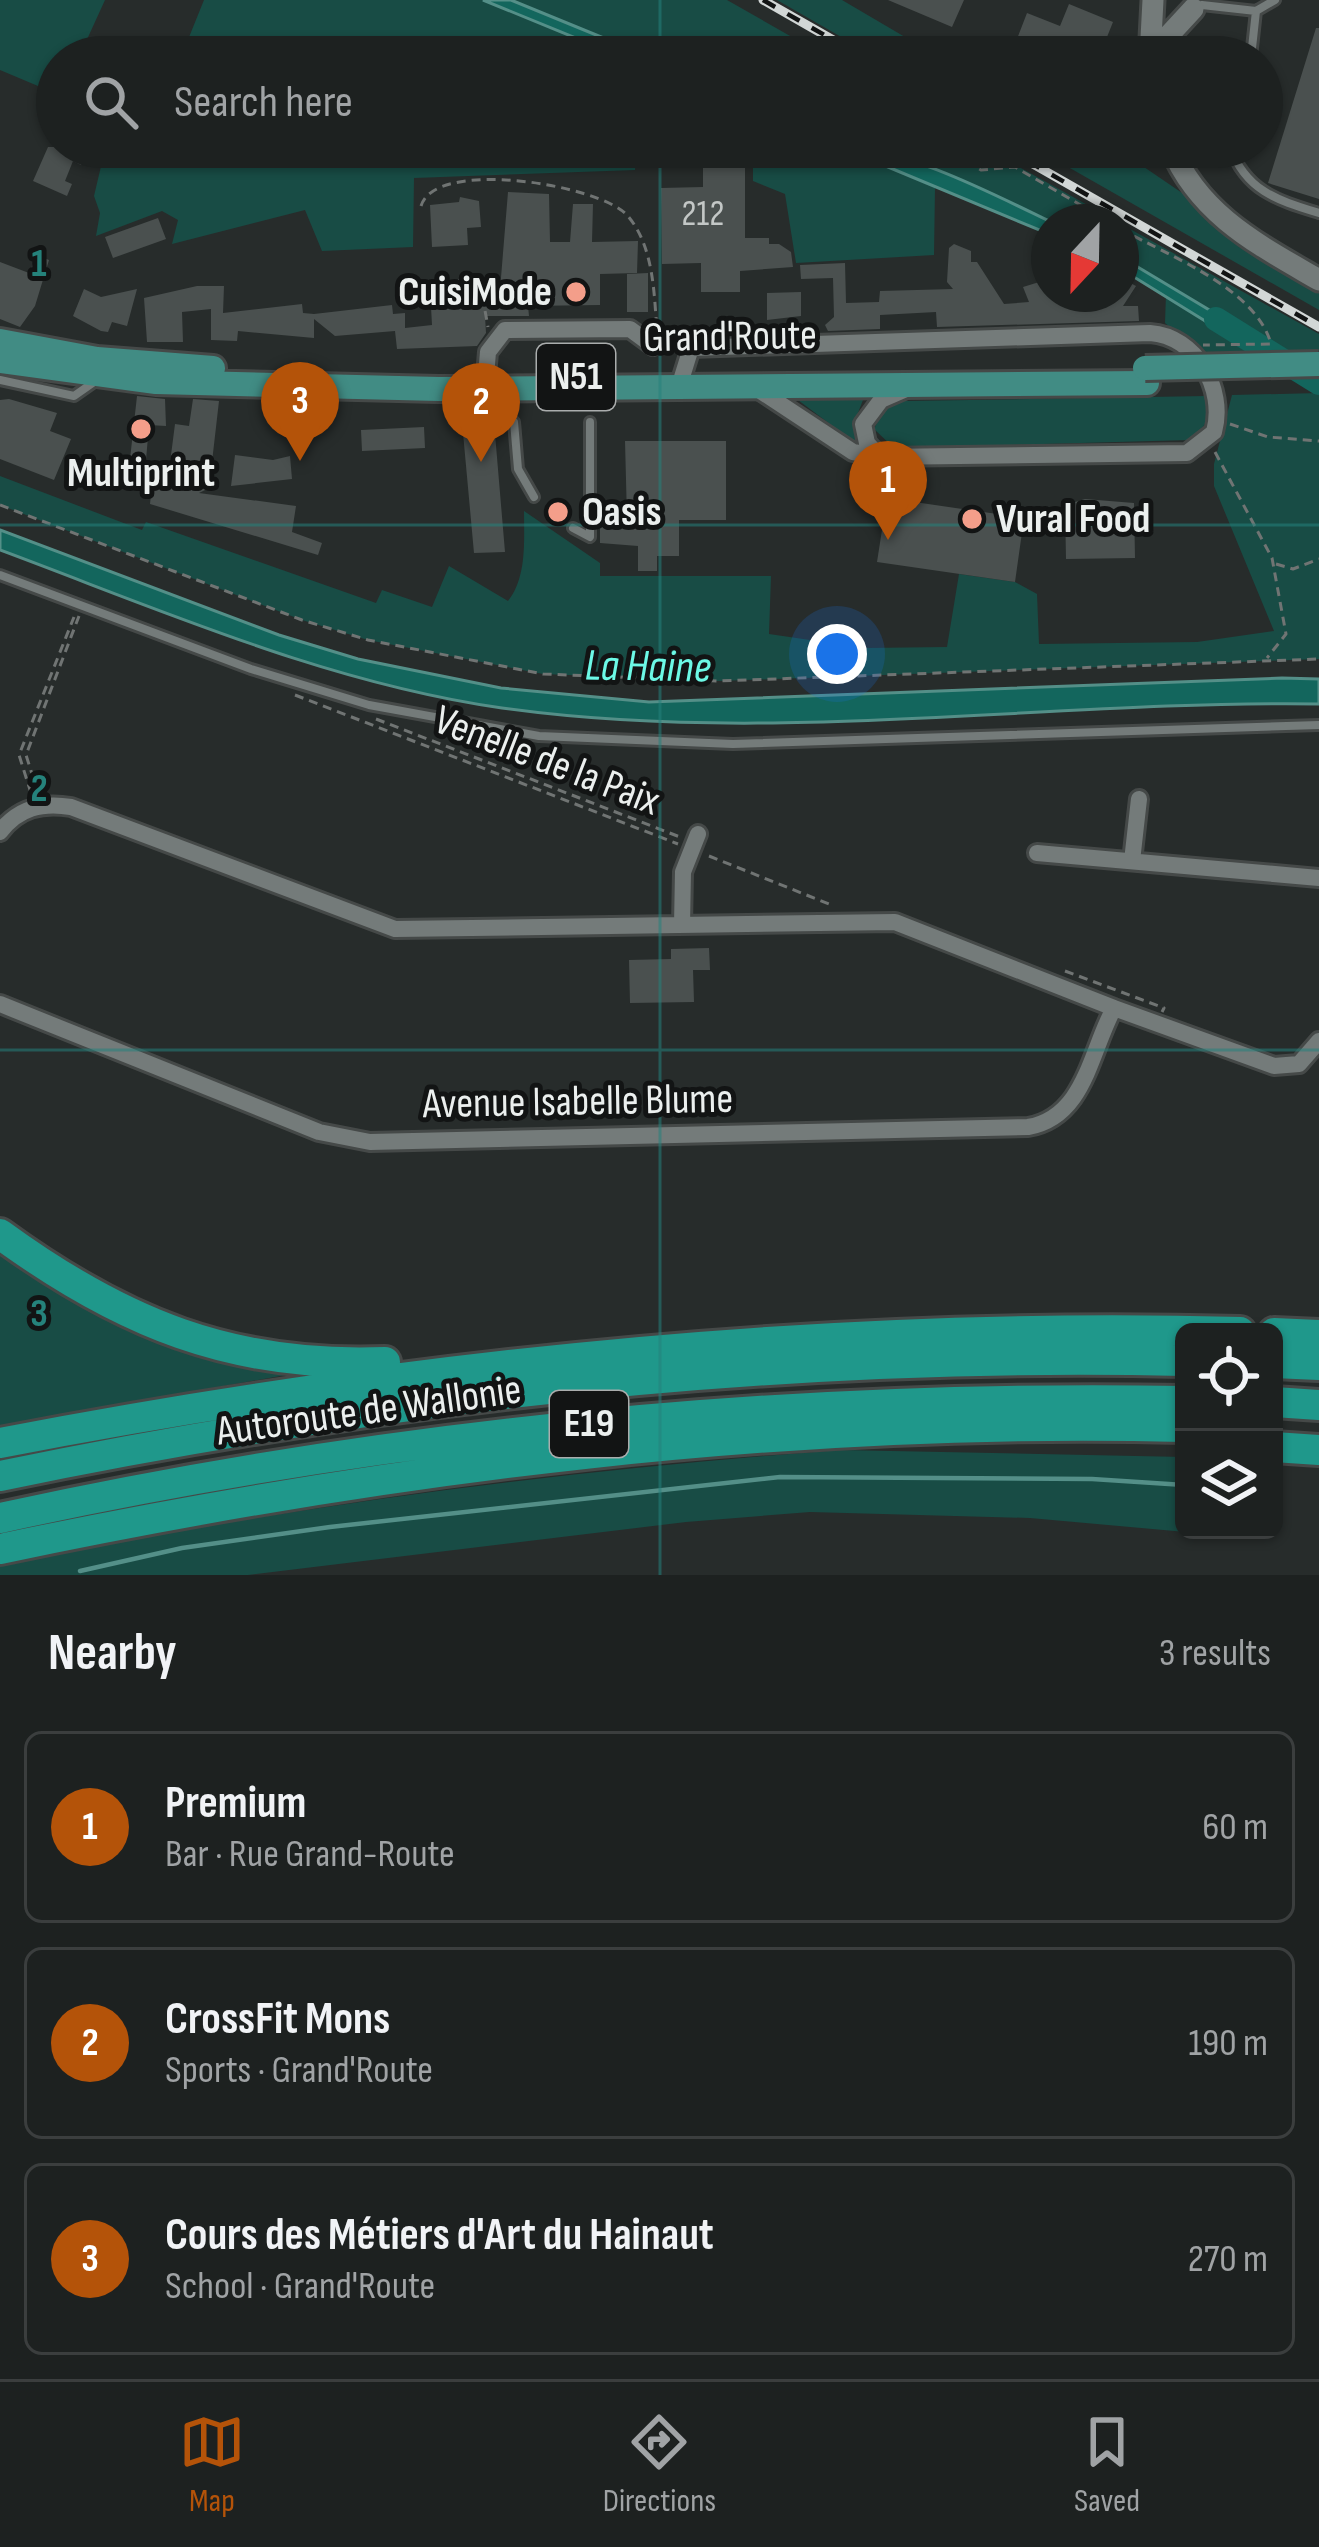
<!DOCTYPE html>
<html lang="en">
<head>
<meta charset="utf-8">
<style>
  body { margin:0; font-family:"Sofia Sans Condensed",sans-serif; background:#2a2e2d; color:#f1f3f6 }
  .controls { position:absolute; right:36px; bottom:36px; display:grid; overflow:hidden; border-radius:18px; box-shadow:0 3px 9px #0004 }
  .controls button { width:108px; height:108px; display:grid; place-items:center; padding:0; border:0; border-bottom:3px solid #3b3e3e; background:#1d2120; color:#f1f3f6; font:60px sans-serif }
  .compass { position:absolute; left:1031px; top:204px; width:108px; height:108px; border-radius:50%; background:#1d2120; box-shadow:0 3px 9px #0004; rotate:202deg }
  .you { position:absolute; left:837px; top:654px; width:42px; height:42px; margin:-30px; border:9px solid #fff; border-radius:50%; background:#1a73e8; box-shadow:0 0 0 18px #1a73e833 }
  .badge { display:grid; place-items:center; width:78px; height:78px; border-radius:50%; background:#b45309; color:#fff; font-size:39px; font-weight:700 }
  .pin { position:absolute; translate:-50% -99px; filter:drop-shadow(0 3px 6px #0008) }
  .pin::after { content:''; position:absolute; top:63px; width:42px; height:36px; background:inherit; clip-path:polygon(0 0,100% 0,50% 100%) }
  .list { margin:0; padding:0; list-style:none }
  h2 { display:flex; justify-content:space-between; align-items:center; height:156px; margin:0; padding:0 48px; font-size:51px }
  h2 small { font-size:39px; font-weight:400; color:#a0a3a5 }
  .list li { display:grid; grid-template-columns:78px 1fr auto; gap:36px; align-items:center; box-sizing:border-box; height:192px; margin:0 24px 24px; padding:0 24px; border:3px solid #3b3e3e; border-radius:18px }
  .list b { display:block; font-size:45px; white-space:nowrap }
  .list p { margin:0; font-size:39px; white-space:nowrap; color:#a0a3a5 }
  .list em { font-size:39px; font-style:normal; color:#a0a3a5 }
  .icon { flex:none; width:66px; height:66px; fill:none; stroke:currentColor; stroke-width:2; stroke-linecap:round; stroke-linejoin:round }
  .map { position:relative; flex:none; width:1319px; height:1575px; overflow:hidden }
  .search { position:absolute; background:#1d2120; box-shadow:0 3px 9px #0004; left:36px; right:36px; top:36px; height:132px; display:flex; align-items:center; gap:30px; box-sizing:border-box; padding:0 42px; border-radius:66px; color:#a0a3a5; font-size:45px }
  .sheet { height:804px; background:#1d2120 }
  nav { display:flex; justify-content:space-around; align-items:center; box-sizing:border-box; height:168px; border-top:3px solid #3b3e3e; background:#1d2120; font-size:33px; color:#a0a3a5 }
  nav a { display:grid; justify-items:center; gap:6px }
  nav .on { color:#b45309 }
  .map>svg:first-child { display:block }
  .green { fill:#184c45 }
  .water { fill:#13665d; stroke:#548f88; stroke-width:3 }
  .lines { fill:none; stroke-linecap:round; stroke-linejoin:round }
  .stream { stroke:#548f88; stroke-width:4.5 }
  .river { stroke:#13665d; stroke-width:24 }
  .building { fill:#4a504f }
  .service-casing { stroke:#454948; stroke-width:14 }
  .minor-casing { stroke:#454948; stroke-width:22 }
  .tertiary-casing { stroke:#454948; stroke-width:27 }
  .primary-casing { stroke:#454948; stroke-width:30 }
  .motorway-casing { stroke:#454948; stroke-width:36 }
  .path { stroke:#707473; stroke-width:3; stroke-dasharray:9 6; stroke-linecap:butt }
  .service { stroke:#747b7a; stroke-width:8 }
  .minor { stroke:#747b7a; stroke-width:16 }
  .tertiary { stroke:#747b7a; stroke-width:21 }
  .primary { stroke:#418c84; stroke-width:24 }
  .motorway { stroke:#1f988b; stroke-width:30 }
  .rail-casing { stroke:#d2d7d6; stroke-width:9 }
  .rail { stroke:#121414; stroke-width:4.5; stroke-dasharray:14; stroke-linecap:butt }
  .primary-bridge-casing { stroke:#454948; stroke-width:30; stroke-linecap:butt }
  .primary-bridge { stroke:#418c84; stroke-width:24 }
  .grid { fill:none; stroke:#25827b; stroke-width:3; stroke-opacity:0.55 }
  .poi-dot { fill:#f49e8a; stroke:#121414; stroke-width:4.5 }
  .labels { text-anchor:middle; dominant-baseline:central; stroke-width:10; stroke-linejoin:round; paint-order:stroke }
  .number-label { font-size:36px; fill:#c3c7c6 }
  .shield { fill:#121414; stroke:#aaadad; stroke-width:3 }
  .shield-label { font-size:39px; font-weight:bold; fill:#ebefee }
  .poi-label { font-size:42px; font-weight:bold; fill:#ebefee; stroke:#121414; text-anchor:start }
  .street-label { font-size:42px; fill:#ebefee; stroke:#121414 }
  .water-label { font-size:45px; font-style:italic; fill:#6cf9e6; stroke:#121414 }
  .grid-label { font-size:39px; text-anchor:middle; font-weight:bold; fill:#25827b; stroke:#121414; stroke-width:10; stroke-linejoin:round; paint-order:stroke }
</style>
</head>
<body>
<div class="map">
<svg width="1319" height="1575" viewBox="0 0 1319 1575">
  <rect width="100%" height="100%" fill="#272c2b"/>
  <path class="green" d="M0,0H105L79,57H57V94L0,70Z
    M204,0H727L827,57H181Z
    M777,0H842L939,57H876Z
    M143,147H636L635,170L414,178L413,247L322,251L305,210L172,244L178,220L162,211L96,236L100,213L94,196L102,162L131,158Z
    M753,147H983L1118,222H1049V234L935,187L934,255L796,263L785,194L753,181Z
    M1033,147H1102L1144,167L1188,197L1237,244L1319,290V310Z
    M1121,224L1319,334V351L1197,352L1165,323L1166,294L1121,269Z
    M1319,393V659L719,681L543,674L368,640L302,620L0,505V476L142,530L146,522L376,603L382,590L432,607L449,566L508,601C527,577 524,541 524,511L600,563V576H771L769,634L865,648L947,647L959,574L1015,582L1037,594L1039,644L1197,642L1274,631L1214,486V464L1232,395Z
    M1207,396C1212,416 1206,428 1190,440L894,448L874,429L885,406L905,401Z
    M798,400H863L856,418L863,449Z
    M0,1244L37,1271L314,1370L0,1426Z
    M841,1450L1184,1457V1530H1219V1535L1030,1518L810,1512L686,1522L248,1575H0V1565L20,1560C293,1506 564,1470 841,1450Z"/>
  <path class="water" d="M483,0H511L650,57H622Z
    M840,147C903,147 993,194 1051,222L1049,234Z
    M1121,257L1251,335L1231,337L1121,269Z
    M0,530L279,635L358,659L501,688L649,702L1282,678L1319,679V704C1048,700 772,746 502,708C327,683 164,611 0,550Z"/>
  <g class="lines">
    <path class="stream" d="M80,1571L182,1548L330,1527L780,1477L1092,1479L1184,1485"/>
    <path class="river" d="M1216,319L1319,383"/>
  </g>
  <path class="building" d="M888,0H964L952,27Z
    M1069,4L1113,22L1099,57H1010L1027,13L1060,26Z
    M1316,28H1319V199L1268,183Z
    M48,147H89L81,165L73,161L65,181L72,184L67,196L33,181Z
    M703,147H745V238H769V244H779L791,252L793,267L740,271V292H701V263L662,264L661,188L703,187Z
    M508,192L549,194L550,242H570L573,204H593L592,242L638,241L637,273L600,274V305L528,306L529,316H485L486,333L477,346L397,349L395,331L335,336L314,319V338L238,331L237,341L211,340V309L182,312L183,342H147L144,298L197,286H224L223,313L302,304L303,313L314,314L392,305L393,314L405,313V328L432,325L431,307L499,302Z
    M460,197L479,201L481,227L467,228L468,245L432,247L430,205L459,202Z
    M158,218L166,239L113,258L105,237Z
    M954,244L971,251V262H977L1004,304L1029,302L1023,287L1049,279V294H1121V278L1136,286L1123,306H1138L1139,321L937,327L936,312L880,315V329L828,331L825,325L834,317L833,278L801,279L800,265L845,263L846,303L879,302L880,291L953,289L947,282L949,248Z
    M37,255L49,260L35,306L20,327L0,319V262L29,273Z
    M648,273V312H627V274Z
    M84,289L101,297L137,289L127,326L112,322L108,332L101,331L73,316Z
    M801,292V316L767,320V293Z
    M137,396L165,399L166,426L149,425L146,460L130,459Z
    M9,399L57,413L50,431L71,439L54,480L0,459V400Z
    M193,399L219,401L209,488L199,493L296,506L292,532L322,543L318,555L150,504L152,484L167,486L175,424L189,426Z
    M493,410L505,552L474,553L461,411Z
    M424,427L425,448L362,451L361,430Z
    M625,441H726V520H679V556H657V571H638V546L600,543V518H627Z
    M235,455L273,460L290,456L292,479L231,486Z
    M887,498L1024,518L1015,582L877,562Z
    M1085,499L1134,503L1135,558L1066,559L1065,505Z
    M709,948L710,970H693L694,1002L630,1003L629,960L671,959V949Z"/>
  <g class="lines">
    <defs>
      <path id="service" d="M1202,5L1256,11L1275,0
        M1251,57L1256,11
        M1230,147C1246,191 1277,200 1319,213
        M0,380L74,396L94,382
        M514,422L518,469L534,497
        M573,528L590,537V422
        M0,575L251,669L369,705L539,736L733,744L1319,725"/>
      <path id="minor" d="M486,376L488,352L505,330L630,329L653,346
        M682,377L691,348L1150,333C1196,336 1226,389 1214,432L1187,453L881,457L853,452L759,390
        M880,457L867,443L863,424L881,400L904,390
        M0,832C18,808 42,802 71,807L395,929L895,922L1114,1008
        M1037,853L1319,878
        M1132,861L1139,799
        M682,925L683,872L698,834
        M0,1004L319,1132L370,1142L1028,1127C1085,1117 1090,1052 1114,1008L1274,1066L1299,1064L1319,1041"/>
      <path id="tertiary" d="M1150,57L1153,0
        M1159,57L1169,35L1193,9
        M1171,147C1199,215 1259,245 1319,280"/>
      <path id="primary" d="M0,341L97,359L213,368
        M0,361L156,382L439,389L1147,383"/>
      <path id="motorway" d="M0,1234C122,1323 232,1368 385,1362
        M1274,1333L1319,1335
        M1274,1363L1319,1365
        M1274,1402L1319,1405
        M0,1443C410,1364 822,1321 1240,1332
        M1274,1447L1319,1450
        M0,1476C390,1395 786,1352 1184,1361
        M0,1518C389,1433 786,1394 1184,1401
        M0,1549C389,1467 786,1417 1184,1427"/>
    </defs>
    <use href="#service" class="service-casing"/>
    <use href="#minor" class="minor-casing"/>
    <use href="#tertiary" class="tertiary-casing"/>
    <use href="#primary" class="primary-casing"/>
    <use href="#motorway" class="motorway-casing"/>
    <path class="path" d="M798,57V52L808,57
      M1262,133L1272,136
      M940,147L981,170L1015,167L1110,222
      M421,206C435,158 598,184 627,215C654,246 654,293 657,332
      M1121,229C1168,256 1256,288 1271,344L1203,345
      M458,280L482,294L488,327
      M1230,424L1268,437L1319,441
      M1215,452L1272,558L1286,634L1267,658
      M0,505L302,620L368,640L543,674L719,681L1319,659
      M1276,564L1293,569L1319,559
      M295,695L678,844
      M376,719L680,837
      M31,793L19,755L74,617
      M38,793L26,755L79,616
      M709,856L834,906
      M1065,971L1164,1008L1162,1012"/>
    <use href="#service" class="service"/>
    <use href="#minor" class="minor"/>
    <use href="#tertiary" class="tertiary"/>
    <use href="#primary" class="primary"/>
    <use href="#motorway" class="motorway"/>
    <defs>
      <path id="rail" d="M763,0L863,57
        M1003,147L1319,327"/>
    </defs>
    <use href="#rail" class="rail-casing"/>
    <use href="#rail" class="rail"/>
    <defs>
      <path id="primary-bridge" d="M1145,368L1319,364"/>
    </defs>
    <use href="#primary-bridge" class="primary-bridge-casing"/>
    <use href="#primary-bridge" class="primary-bridge"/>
  </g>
  <path class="grid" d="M660,0V57M660,147V1575M0,525H1319M0,1050H1319"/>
  <g class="poi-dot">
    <circle cx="576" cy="292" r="12"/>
    <circle cx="141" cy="429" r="12"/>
    <circle cx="558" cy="512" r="12"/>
    <circle cx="972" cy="519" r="12"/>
  </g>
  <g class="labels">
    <g class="number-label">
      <text x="703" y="214">212</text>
    </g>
    <g class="shield">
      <rect x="537" y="344" width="78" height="66" rx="9"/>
      <rect x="550" y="1391" width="78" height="66" rx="9"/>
    </g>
    <g class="shield-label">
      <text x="576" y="377">N51</text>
      <text x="589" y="1424">E19</text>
    </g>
    <g class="poi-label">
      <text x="552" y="292" text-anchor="end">CuisiMode</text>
      <text x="141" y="473" text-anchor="middle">Multiprint</text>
      <text x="582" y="512">Oasis</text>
      <text x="996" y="519">Vural Food</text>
    </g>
    <g class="street-label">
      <text transform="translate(730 337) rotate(-1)">Grand'Route</text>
      <text transform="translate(547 761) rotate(21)">Venelle de la Paix</text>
      <text transform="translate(578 1102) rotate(-1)">Avenue Isabelle Blume</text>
      <text transform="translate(369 1411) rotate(-8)">Autoroute de Wallonie</text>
    </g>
    <g class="water-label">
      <text transform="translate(648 667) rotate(1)">La Haine</text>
    </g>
  </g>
  <g class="grid-label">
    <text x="39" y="276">1</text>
    <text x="39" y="801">2</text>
    <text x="39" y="1326">3</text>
  </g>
</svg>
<div class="controls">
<button><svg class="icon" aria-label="locate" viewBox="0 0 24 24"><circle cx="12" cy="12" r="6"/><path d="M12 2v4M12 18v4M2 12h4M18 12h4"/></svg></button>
<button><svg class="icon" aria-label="layers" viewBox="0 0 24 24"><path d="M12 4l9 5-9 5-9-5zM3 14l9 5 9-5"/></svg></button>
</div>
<svg class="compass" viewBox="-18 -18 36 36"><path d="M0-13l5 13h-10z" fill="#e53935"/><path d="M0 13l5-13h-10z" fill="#a0a3a5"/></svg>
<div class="you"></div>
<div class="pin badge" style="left:888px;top:540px">1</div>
<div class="pin badge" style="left:481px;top:462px">2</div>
<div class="pin badge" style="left:300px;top:461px">3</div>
<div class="search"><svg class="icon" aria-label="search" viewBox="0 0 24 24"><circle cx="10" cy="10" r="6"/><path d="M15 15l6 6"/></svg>Search here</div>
</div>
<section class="sheet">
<h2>Nearby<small>3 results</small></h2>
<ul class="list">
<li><span class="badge">1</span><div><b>Premium</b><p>Bar · Rue Grand-Route</p></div><em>60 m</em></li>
<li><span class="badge">2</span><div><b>CrossFit Mons</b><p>Sports · Grand'Route</p></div><em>190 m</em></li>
<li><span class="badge">3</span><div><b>Cours des Métiers d'Art du Hainaut</b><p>School · Grand'Route</p></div><em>270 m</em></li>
</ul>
</section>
<nav>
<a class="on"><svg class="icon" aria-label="map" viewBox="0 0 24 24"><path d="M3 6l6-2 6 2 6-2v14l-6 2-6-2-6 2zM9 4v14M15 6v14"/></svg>Map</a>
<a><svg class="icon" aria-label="directions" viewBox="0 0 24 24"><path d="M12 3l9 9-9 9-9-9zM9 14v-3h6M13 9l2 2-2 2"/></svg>Directions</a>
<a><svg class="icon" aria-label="saved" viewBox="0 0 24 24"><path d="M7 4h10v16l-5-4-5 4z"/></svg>Saved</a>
</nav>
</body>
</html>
